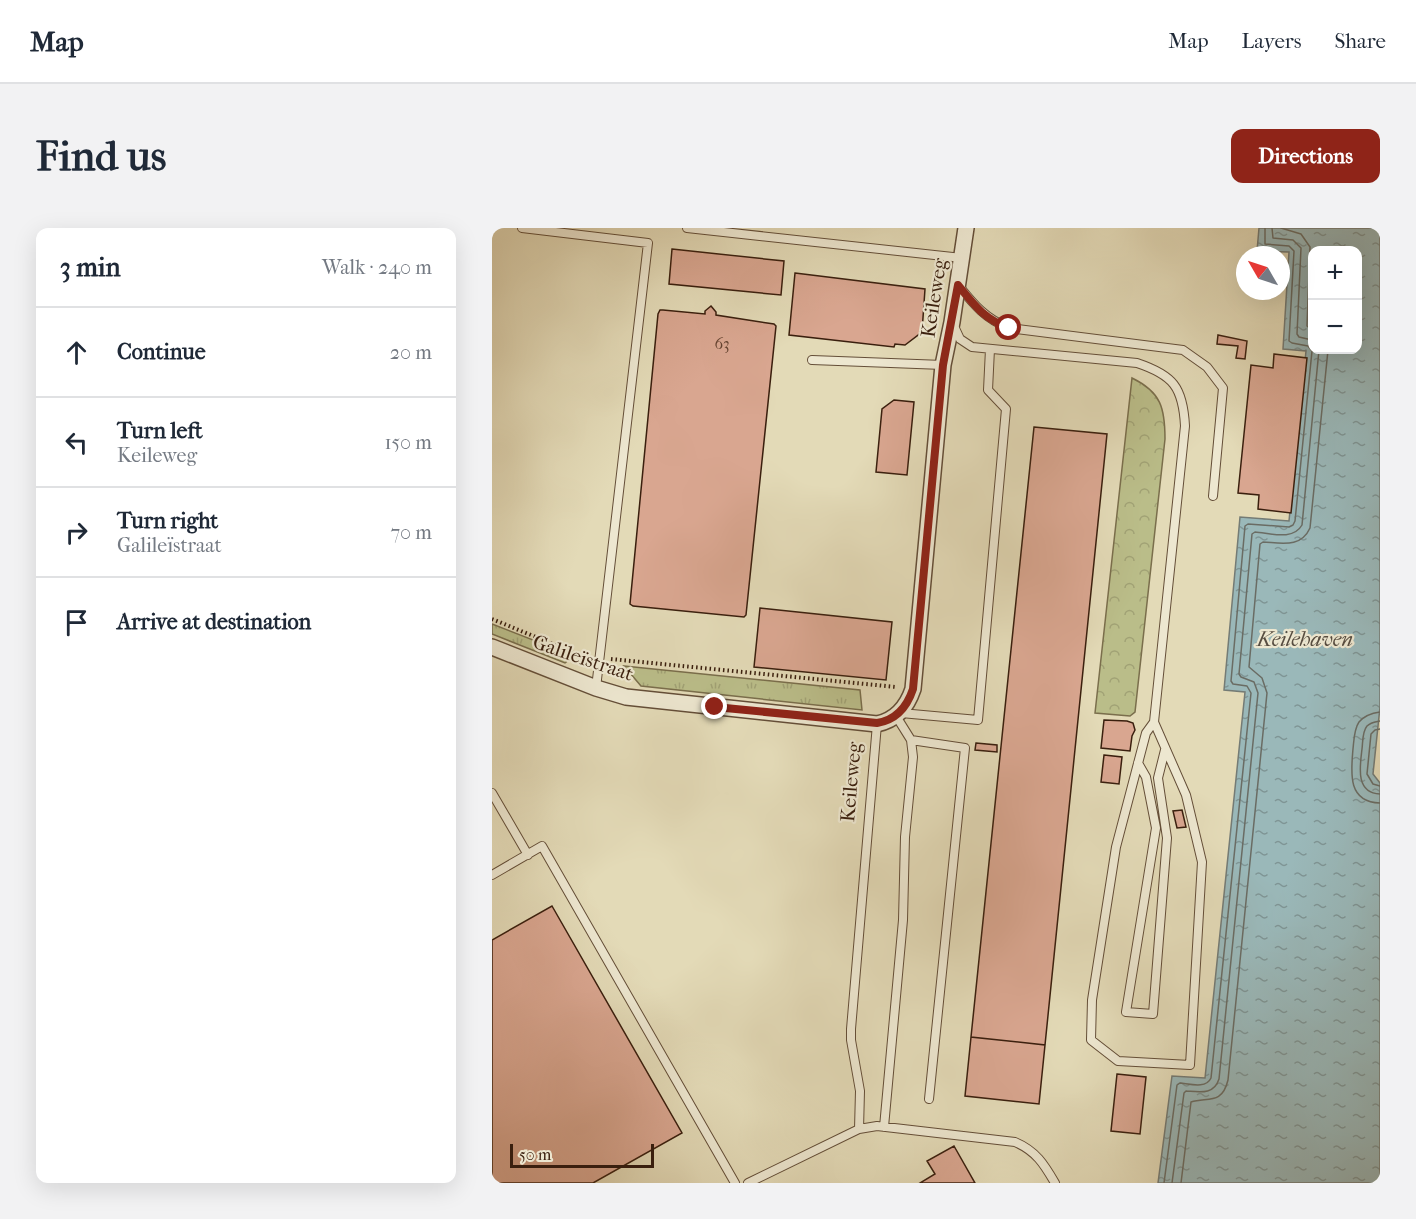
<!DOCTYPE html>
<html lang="en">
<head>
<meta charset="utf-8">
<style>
  body { margin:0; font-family:"IM FELL French Canon",serif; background:#f2f2f3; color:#1f2937 }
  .controls { position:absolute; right:18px; top:18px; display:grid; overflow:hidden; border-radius:12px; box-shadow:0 6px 24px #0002 }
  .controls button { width:54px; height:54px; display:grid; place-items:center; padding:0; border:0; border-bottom:2px solid #e0e1e3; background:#fff; color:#1f2937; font:30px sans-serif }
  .compass { position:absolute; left:744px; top:18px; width:54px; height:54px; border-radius:50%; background:#fff; box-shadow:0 6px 24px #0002; rotate:309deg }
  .scale { position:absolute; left:18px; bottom:15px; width:144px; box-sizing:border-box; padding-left:6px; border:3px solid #3a1f0e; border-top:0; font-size:16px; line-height:21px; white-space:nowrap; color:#3a1f0e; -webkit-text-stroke:4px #ede7d0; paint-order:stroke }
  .stop { position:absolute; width:18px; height:18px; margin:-14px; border:4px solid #8f2418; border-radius:50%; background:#fff }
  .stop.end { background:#8f2418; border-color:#fff; box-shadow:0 2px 6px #0008 }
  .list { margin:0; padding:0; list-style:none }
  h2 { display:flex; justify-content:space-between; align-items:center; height:78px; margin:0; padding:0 24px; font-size:26px }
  h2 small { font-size:20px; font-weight:400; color:#747a83 }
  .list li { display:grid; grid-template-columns:39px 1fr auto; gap:18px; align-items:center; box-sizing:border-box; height:90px; padding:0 24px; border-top:2px solid #e0e1e3 }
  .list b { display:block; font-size:22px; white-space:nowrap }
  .list p { margin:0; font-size:20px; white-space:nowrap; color:#747a83 }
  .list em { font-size:20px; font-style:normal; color:#747a83 }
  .icon { flex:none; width:33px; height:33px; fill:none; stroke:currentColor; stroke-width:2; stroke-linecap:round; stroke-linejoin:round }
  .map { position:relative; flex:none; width:888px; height:955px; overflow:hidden; border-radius:12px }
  header { display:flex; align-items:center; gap:36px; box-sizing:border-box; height:84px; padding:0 30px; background:#fff; border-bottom:2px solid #e0e1e3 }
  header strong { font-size:28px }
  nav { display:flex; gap:33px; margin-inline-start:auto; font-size:21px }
  .intro { display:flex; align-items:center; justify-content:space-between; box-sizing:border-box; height:144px; padding:0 36px }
  h1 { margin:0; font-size:42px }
  .button { padding:15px 27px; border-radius:12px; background:#8f2418; color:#fff; font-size:21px; font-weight:700 }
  main { display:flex; gap:36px; padding:0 36px }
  aside { flex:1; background:#fff; border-radius:12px; box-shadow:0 6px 24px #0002 }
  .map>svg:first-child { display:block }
  .grass { fill:url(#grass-tufts); stroke:#7a6e4c; stroke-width:1.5 }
  .forest { fill:url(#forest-crowns); stroke:#7a6e4c; stroke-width:1.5 }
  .water { fill:url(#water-ripples); stroke:#747b75; stroke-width:1.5; fill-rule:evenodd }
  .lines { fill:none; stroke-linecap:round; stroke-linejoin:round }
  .shore { stroke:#6a6c64; stroke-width:1.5 }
  .building { fill:#d9a690; stroke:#3a1f0e; stroke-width:1.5 }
  .service-casing { stroke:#644e38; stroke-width:10 }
  .minor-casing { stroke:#644e38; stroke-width:18 }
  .path { stroke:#3a1f0e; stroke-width:4; stroke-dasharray:1.5 3; stroke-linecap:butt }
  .service { stroke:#ede7d0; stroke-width:8 }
  .minor { stroke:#ede7d0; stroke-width:15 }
  .route { stroke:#8f2418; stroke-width:8 }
  .labels { text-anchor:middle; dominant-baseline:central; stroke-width:4.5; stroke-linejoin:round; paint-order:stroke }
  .number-label { font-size:16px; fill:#62412e }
  .street-label { font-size:20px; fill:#3a1f0e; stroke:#ede7d0 }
  .water-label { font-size:21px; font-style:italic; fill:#574d41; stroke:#ede7d0 }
</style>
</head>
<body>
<header>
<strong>Map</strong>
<nav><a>Map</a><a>Layers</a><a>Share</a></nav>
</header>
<div class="intro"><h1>Find us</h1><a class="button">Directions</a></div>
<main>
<aside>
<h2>3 min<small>Walk · 240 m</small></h2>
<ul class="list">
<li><svg class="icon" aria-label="ahead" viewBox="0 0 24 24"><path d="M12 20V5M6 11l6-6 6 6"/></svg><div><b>Continue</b></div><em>20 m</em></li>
<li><svg class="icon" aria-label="left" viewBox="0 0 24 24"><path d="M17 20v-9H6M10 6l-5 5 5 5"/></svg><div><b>Turn left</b><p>Keileweg</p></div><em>150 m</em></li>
<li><svg class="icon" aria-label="right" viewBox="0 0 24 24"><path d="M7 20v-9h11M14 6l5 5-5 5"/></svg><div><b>Turn right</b><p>Galileïstraat</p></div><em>70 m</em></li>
<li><svg class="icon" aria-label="arrive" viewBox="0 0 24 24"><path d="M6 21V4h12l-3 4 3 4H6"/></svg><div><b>Arrive at destination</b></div></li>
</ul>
</aside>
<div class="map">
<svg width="888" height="955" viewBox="0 0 888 955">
  <defs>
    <pattern id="grass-tufts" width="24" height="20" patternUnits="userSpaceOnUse" patternTransform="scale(1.5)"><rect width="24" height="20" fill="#babd89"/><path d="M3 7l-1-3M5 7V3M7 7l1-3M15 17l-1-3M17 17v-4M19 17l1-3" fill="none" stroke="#a1a275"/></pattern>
    <pattern id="forest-crowns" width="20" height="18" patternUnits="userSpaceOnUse" patternTransform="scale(1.5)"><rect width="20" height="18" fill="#babd89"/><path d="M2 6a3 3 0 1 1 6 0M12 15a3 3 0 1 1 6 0" fill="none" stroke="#a1a275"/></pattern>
    <pattern id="water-ripples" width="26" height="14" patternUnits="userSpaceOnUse" patternTransform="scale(1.5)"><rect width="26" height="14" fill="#9ab8b9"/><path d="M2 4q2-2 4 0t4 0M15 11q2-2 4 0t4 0" fill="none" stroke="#7f9595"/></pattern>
  </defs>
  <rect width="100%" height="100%" fill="#e3dab7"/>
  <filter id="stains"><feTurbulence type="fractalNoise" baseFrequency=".00333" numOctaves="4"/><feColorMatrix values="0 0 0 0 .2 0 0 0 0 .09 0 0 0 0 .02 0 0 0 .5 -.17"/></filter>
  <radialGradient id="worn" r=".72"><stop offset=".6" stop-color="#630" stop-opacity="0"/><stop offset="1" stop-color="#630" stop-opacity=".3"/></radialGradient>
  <path class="grass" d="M0,396L82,428L73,435L0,406Z
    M132,438L368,462L370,482L149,458Z"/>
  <path class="forest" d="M640,150C669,164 673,180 673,211L643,484L638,488L603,485Z"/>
  <path class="water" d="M767,0H888V479L881,546L888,555V955H666L680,848L713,850L753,464L732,462L748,289L797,293L814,123L791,121L797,24L765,23ZM820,22H866V122H820Z"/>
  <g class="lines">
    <path class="shore" d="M780,0L781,10L801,12L809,20L805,106L807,109L820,112
      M789,0L809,6L818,19L815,98L820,102
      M888,484C880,485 873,487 867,494C862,501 862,512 861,521C859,544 855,574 888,575
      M888,493C883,494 879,494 875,498C870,504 871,514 870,521C868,538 863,565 888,566
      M888,501L883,502L879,506L875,546L881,556L888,558
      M672,955L685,857L688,855C698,856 714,861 719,850L759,465L755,458L741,456L739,453L753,298L756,296L797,299L801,297L803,293L820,123L816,118L800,115L797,113L802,23L797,18L773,16V0
      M680,955L692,865L694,863C708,864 722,867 727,851L766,465L762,454L749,449L747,446L760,306L763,304C778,305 801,313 810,297L827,122
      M689,955L699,874C716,869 730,877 736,852L775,465L770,450L757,439L768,316L771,314C790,315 809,320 818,300L836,122"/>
  </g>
  <path class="building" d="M180,21L292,33L289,67L177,56Z
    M303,45L433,61L430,104L413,117L403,116L402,119L297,107Z
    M219,78L224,84V87L282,96L284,98L254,387L252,389L141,378L138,376L166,86L168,82H171L213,86V83Z
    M726,107L755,113L753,131L744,130L746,118L725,116Z
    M782,126L815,130L799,285L766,281L767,267L746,265L759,137L781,140Z
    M402,172L422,174L415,247L384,244L390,181Z
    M542,199L615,206L553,817L479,809Z
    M268,380L400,394L394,452L262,439Z
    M612,492L635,493L641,495L643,502L640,508L638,523L609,520Z
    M484,515L505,517V524L483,522Z
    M612,527L630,529L627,556L609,554Z
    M690,582L694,599L685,600L681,583Z
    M60,678L190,905L101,955H0V712Z
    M479,809L553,817L547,876L473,868Z
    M625,846L654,849L648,906L619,903Z
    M462,918L483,955H428L443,946L435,933Z"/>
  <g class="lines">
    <defs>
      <path id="service" d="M30,0L156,15L104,460
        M195,0L470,30
        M467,58C482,77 494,91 517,100L691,122L715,139L731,160L721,268
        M461,96L468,111L480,119L645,135C681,147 691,159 693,198L662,494
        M320,132L451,137
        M409,485L486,492L514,181L496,162L498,121
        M662,494L694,567L710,634L698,837L626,833L599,812L600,772L624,619L654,505Z
        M419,512L473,520L437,871
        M646,535L654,549L664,600L634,784L661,786L675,610L666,550L673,522
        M0,565L36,627
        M0,647L50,618L243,955
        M392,899L411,692L413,609L421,529L419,512L404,488
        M367,901L368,863L359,812V801L385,496
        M256,955L367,901L385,898L523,914C544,923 552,936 563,955"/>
      <path id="minor" d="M0,419L104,460L134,469L385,496C404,492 415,479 421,461L451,137L460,94L474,0"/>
    </defs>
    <use href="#service" class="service-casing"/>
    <use href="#minor" class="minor-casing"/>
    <path class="path" d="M0,391L85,426L97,429
      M119,431L404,459"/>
    <use href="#service" class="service"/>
    <use href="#minor" class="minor"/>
  </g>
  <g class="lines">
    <path class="route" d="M223,479L385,495C404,492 415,479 421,461L451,137L466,57C482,77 492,91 517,100"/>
  </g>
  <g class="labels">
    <g class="number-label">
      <text x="230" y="115">63</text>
    </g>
    <g class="street-label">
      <text transform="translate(442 70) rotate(-81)">Keileweg</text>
      <text transform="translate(91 430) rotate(19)">Galileïstraat</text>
      <text transform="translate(359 554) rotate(-85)">Keileweg</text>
    </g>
    <g class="water-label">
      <text x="813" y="411">Keilehaven</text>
    </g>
  </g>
  <rect width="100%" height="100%" filter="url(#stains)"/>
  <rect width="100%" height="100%" fill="url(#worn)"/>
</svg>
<div class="controls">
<button>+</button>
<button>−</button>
</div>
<svg class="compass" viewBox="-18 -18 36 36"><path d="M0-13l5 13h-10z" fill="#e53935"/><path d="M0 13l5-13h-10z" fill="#747a83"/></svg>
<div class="scale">50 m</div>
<div class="stop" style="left:517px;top:100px"></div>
<div class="stop end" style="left:223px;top:479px"></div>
</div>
</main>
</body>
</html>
